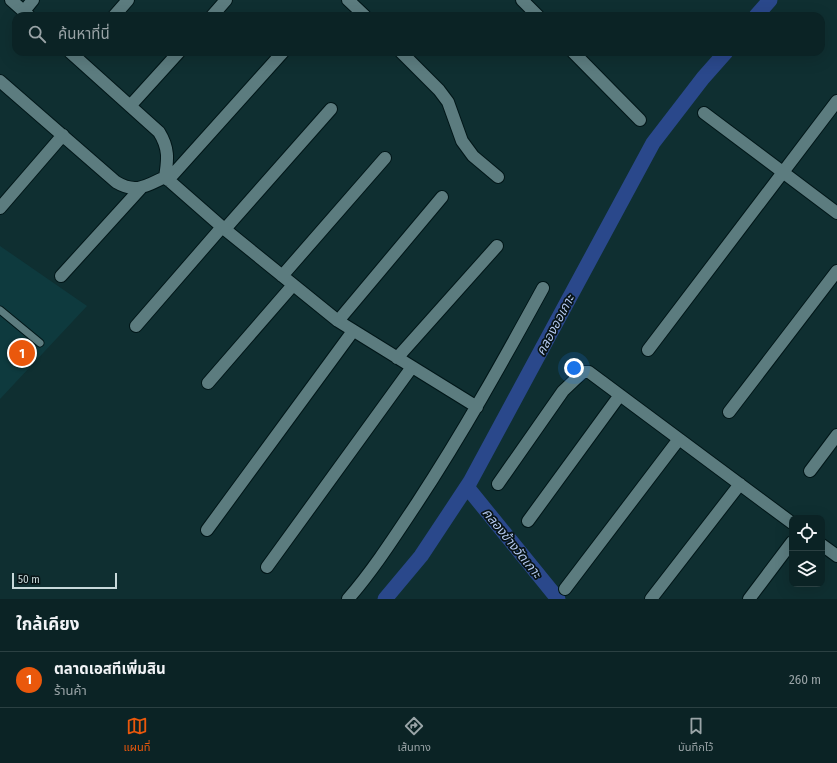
<!DOCTYPE html>
<html lang="th">
<head>
<meta charset="utf-8">
<style>
  body { margin:0; font-family:"Fira Sans Condensed","Noto Sans Thai",sans-serif; background:#142b2d; color:#f1f3f6 }
  .controls { position:absolute; right:12px; bottom:12px; display:grid; overflow:hidden; border-radius:8px; box-shadow:0 4px 16px #0002 }
  .controls button { width:36px; height:36px; display:grid; place-items:center; padding:0; border:0; border-bottom:1px solid #2b4042; background:#0b2325; color:#f1f3f6; font:20px sans-serif }
  .scale { position:absolute; left:12px; bottom:10px; width:105px; box-sizing:border-box; padding-left:4px; border:2px solid #c8d9da; border-top:0; font-size:11px; line-height:14px; white-space:nowrap; color:#c8d9da; -webkit-text-stroke:3px #081416; paint-order:stroke }
  .you { position:absolute; left:574px; top:368px; width:14px; height:14px; margin:-10px; border:3px solid #fff; border-radius:50%; background:#1a73e8; box-shadow:0 0 0 6px #1a73e833 }
  .badge { display:grid; place-items:center; width:26px; height:26px; border-radius:50%; background:#ea580c; color:#fff; font-size:13px; font-weight:700 }
  .pin { position:absolute; translate:-50% -50%; border:2px solid #fff; box-shadow:0 1px 4px #0006 }
  .list { margin:0; padding:0; list-style:none }
  h2 { display:flex; justify-content:space-between; align-items:center; height:52px; margin:0; padding:0 16px; font-size:17px }
  h2 small { font-size:13px; font-weight:400; color:#9aa4a7 }
  .list li { display:grid; grid-template-columns:26px 1fr auto; gap:12px; align-items:center; box-sizing:border-box; height:56px; padding:0 16px; border-top:1px solid #2b4042 }
  .list b { display:block; font-size:15px; white-space:nowrap }
  .list p { margin:0; font-size:13px; white-space:nowrap; color:#9aa4a7 }
  .list em { font-size:13px; font-style:normal; color:#9aa4a7 }
  .icon { flex:none; width:22px; height:22px; fill:none; stroke:currentColor; stroke-width:2; stroke-linecap:round; stroke-linejoin:round }
  .map { position:relative; flex:none; width:837px; height:599px; overflow:hidden }
  .search { position:absolute; background:#0b2325; box-shadow:0 4px 16px #0002; left:12px; right:12px; top:12px; height:44px; display:flex; align-items:center; gap:10px; box-sizing:border-box; padding:0 14px; border-radius:12px; color:#9aa4a7; font-size:15px }
  .sheet { height:108px; background:#0b2325 }
  nav { display:flex; justify-content:space-around; align-items:center; box-sizing:border-box; height:56px; border-top:1px solid #2b4042; background:#0b2325; font-size:11px; color:#9aa4a7 }
  nav a { display:grid; justify-items:center; gap:2px }
  nav .on { color:#ea580c }
  .map>svg:first-child { display:block }
  .built { fill:#0e3a3e }
  .lines { fill:none; stroke-linecap:round; stroke-linejoin:round }
  .canal { stroke:#2a488b; stroke-width:15 }
  .lane-casing { stroke:#011618; stroke-width:9 }
  .street-casing { stroke:#011618; stroke-width:14 }
  .lane { stroke:#5c7c7f; stroke-width:7 }
  .street { stroke:#5c7c7f; stroke-width:12 }
  .labels { text-anchor:middle; dominant-baseline:central; stroke-width:3.5; stroke-linejoin:round; paint-order:stroke }
  .water-label { font-size:13px; font-style:italic; fill:#b5c9f0; stroke:#081416 }
</style>
</head>
<body>
<div class="map">
<svg width="837" height="599" viewBox="0 0 837 599">
  <rect width="100%" height="100%" fill="#0f2f31"/>
  <path class="built" d="M0,246L87,306L0,399Z"/>
  <g class="lines">
    <path class="canal" d="M756,16L770,0
      M467,487L558,599
      M385,599L421,556L470,482L653,143L703,78L726,52"/>
    <defs>
      <path id="lane" d="M0,310L40,343"/>
      <path id="street" d="M11,0L29,16
        M348,0L365,16
        M522,0L538,16
        M24,11L33,0
        M114,16L128,0
        M212,16L226,0
        M401,52L439,90L448,102L462,141L473,156L498,177
        M573,52L640,120
        M0,81L116,182C136,194 146,186 165,177C168,159 169,148 159,132L70,52
        M130,106L179,52
        M704,113L837,213
        M165,177L222,227L338,321L477,407
        M168,180L283,52
        M0,208L63,135
        M225,229L331,109
        M61,276L141,188
        M282,276L385,158
        M338,321L442,197
        M136,326L222,227
        M648,350L837,101
        M397,358L497,246
        M208,383L293,285
        M729,412L837,271
        M810,471L837,435
        M498,484L563,391L583,372H589L792,523
        M528,521L620,395
        M207,530L353,331
        M822,545L837,556
        M267,567L412,367
        M565,589L679,439
        M348,599C374,569 395,536 417,503C463,433 503,361 543,288
        M651,599L740,484
        M749,599L792,542"/>
    </defs>
    <use href="#lane" class="lane-casing"/>
    <use href="#street" class="street-casing"/>
    <use href="#lane" class="lane"/>
    <use href="#street" class="street"/>
  </g>
  <g class="labels">
    <g class="water-label">
      <text transform="translate(555 325) rotate(-62)">คลองออเกาะ</text>
      <text transform="translate(512 543) rotate(51)">คลองข้างวัดเกาะ</text>
    </g>
  </g>
</svg>
<div class="controls">
<button><svg class="icon" aria-label="locate" viewBox="0 0 24 24"><circle cx="12" cy="12" r="6"/><path d="M12 2v4M12 18v4M2 12h4M18 12h4"/></svg></button>
<button><svg class="icon" aria-label="layers" viewBox="0 0 24 24"><path d="M12 4l9 5-9 5-9-5zM3 14l9 5 9-5"/></svg></button>
</div>
<div class="scale">50 m</div>
<div class="you"></div>
<div class="pin badge" style="left:22px;top:353px">1</div>
<div class="search"><svg class="icon" aria-label="search" viewBox="0 0 24 24"><circle cx="10" cy="10" r="6"/><path d="M15 15l6 6"/></svg>ค้นหาที่นี่</div>
</div>
<section class="sheet">
<h2>ใกล้เคียง<small></small></h2>
<ul class="list">
<li><span class="badge">1</span><div><b>ตลาดเอสทีเพิ่มสิน</b><p>ร้านค้า</p></div><em>260 m</em></li>
</ul>
</section>
<nav>
<a class="on"><svg class="icon" aria-label="map" viewBox="0 0 24 24"><path d="M3 6l6-2 6 2 6-2v14l-6 2-6-2-6 2zM9 4v14M15 6v14"/></svg>แผนที่</a>
<a><svg class="icon" aria-label="directions" viewBox="0 0 24 24"><path d="M12 3l9 9-9 9-9-9zM9 14v-3h6M13 9l2 2-2 2"/></svg>เส้นทาง</a>
<a><svg class="icon" aria-label="saved" viewBox="0 0 24 24"><path d="M7 4h10v16l-5-4-5 4z"/></svg>บันทึกไว้</a>
</nav>
</body>
</html>
